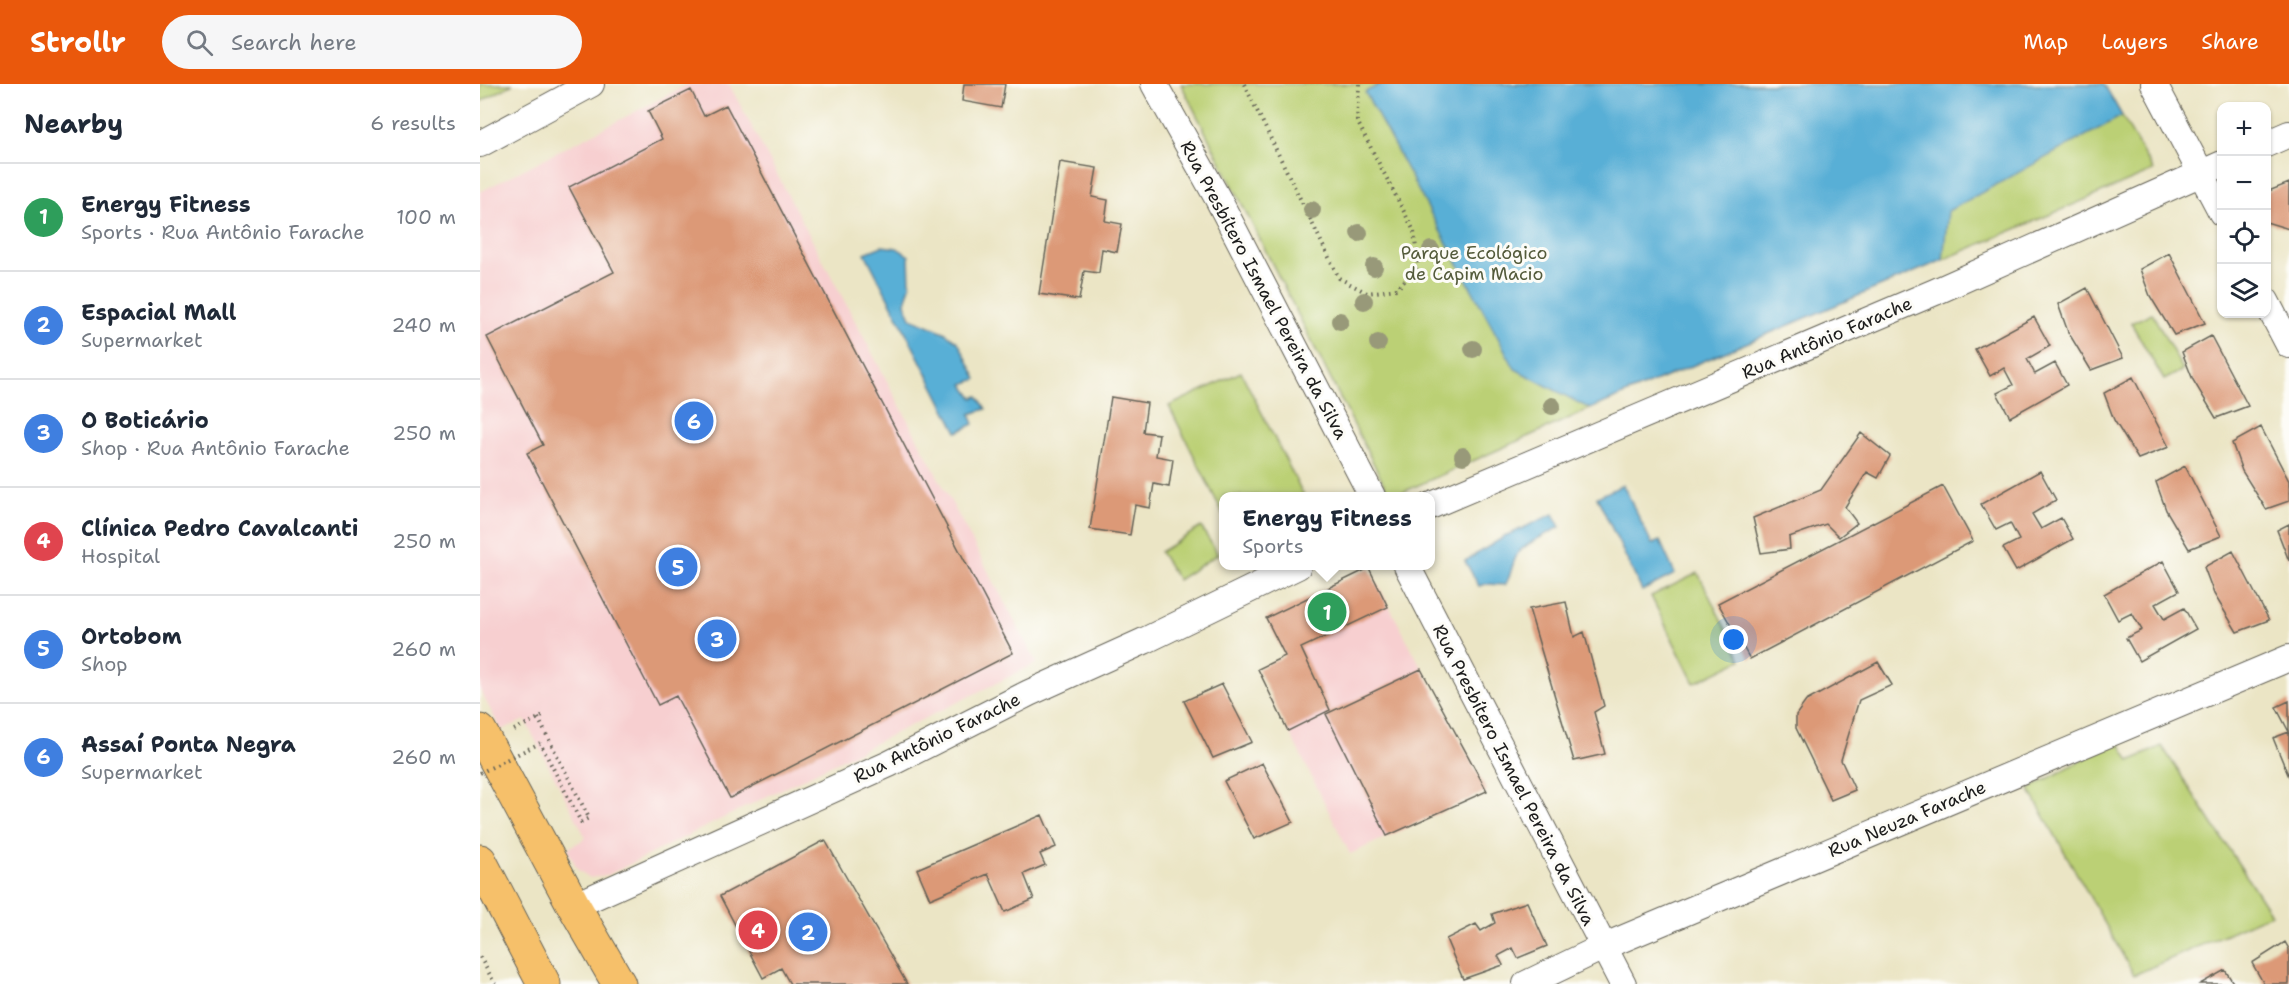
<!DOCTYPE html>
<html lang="en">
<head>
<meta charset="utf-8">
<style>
  body { margin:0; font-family:"Shantell Sans",sans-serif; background:#f6f6f7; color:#1f2937 }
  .controls { position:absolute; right:18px; top:18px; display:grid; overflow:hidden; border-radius:12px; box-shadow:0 2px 4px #0004 }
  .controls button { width:54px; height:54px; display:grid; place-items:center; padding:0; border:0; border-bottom:2px solid #e0e1e3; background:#fff; color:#1f2937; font:30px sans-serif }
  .you { position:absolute; left:1254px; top:556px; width:21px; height:21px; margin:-15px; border:4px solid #fff; border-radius:50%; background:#1a73e8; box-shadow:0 0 0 9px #1a73e833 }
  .badge { display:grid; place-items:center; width:39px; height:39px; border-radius:50%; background:#ea580c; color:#fff; font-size:20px; font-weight:700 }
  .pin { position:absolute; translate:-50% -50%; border:3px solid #fff; box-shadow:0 2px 6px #0006 }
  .popup { position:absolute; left:739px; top:408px; width:216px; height:78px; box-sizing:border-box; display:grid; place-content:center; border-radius:12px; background:#fff; filter:drop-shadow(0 2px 4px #0005); font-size:20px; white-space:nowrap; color:#747a83 }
  .popup b { font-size:22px; color:#1f2937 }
  .popup::after { content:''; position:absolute; left:50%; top:100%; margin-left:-12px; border:12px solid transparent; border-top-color:#fff }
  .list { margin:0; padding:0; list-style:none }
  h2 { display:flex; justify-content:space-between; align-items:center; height:78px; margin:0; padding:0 24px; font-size:26px }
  h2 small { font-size:20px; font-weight:400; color:#747a83 }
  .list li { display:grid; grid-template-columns:39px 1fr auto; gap:18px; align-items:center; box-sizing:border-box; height:108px; padding:0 24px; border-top:2px solid #e0e1e3 }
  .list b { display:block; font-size:22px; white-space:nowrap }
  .list p { margin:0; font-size:20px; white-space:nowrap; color:#747a83 }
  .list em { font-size:20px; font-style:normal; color:#747a83 }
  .icon { flex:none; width:33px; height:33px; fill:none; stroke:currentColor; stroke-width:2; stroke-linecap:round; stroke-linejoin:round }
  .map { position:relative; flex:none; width:1809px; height:900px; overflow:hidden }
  header { display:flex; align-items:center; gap:36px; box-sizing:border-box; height:84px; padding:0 30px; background:#ea580c; color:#fff }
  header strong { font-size:28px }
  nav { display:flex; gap:33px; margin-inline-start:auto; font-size:21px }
  .search { width:420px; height:54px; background:#f6f6f7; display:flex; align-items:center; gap:15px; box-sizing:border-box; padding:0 21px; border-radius:33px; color:#747a83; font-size:22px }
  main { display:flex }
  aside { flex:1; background:#fff }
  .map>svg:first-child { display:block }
  .built { fill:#f7cfd0 }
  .green { fill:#bbd074; stroke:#6c7648; stroke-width:1.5 }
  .water { fill:#59afd6; stroke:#3a6679; stroke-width:1.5 }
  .building { fill:#dc9977 }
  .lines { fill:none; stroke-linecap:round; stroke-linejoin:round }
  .minor-casing { stroke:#646257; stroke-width:28 }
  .primary-casing { stroke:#646257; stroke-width:35 }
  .path { stroke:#646257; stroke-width:4; stroke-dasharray:1.5 4.5; stroke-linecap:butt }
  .minor { stroke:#fff; stroke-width:26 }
  .primary { stroke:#f6c06b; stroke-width:33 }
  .path-bridge { stroke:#646257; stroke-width:4; stroke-dasharray:1.5 4.5; stroke-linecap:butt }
  .tree { fill:#989979 }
  .labels { text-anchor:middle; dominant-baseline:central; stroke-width:6; stroke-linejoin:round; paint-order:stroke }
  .park-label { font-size:18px; fill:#545b3b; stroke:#fdfcf7 }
  .street-label { font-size:18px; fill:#1c1c1c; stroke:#fdfcf7 }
</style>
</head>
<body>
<header>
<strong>Strollr</strong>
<div class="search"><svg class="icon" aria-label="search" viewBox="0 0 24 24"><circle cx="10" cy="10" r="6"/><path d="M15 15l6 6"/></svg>Search here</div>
<nav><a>Map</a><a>Layers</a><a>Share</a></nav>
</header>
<main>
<aside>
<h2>Nearby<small>6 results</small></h2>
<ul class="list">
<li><span class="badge" style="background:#2e9e5b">1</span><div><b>Energy Fitness</b><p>Sports · Rua Antônio Farache</p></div><em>100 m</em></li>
<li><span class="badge" style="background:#3f7fe0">2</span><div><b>Espacial Mall</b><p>Supermarket</p></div><em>240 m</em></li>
<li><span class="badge" style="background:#3f7fe0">3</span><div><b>O Boticário</b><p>Shop · Rua Antônio Farache</p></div><em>250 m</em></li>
<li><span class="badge" style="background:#e0444e">4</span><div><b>Clínica Pedro Cavalcanti</b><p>Hospital</p></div><em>250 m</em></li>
<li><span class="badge" style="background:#3f7fe0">5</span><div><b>Ortobom</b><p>Shop</p></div><em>260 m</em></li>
<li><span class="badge" style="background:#3f7fe0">6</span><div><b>Assaí Ponta Negra</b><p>Supermarket</p></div><em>260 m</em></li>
</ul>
</aside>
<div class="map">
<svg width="1809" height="900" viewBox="0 0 1809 900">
  <rect width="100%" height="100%" fill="#fdfcf7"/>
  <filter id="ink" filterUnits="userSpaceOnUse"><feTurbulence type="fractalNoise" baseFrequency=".0167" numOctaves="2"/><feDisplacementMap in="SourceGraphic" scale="12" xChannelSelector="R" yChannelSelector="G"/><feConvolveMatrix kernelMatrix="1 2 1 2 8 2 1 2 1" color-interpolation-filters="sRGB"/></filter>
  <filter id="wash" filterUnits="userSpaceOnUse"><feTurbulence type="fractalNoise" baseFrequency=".008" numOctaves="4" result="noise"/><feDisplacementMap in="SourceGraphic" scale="24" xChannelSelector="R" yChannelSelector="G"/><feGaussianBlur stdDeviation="1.35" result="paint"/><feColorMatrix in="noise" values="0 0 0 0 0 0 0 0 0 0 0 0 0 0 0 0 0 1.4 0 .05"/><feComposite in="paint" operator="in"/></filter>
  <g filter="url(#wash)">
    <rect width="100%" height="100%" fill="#ebe5c5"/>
    <path class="built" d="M209,0H249L557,579L128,791L110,794L98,786L87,765L106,754L45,636L21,646L0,606V108Z
      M889,484L1007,707L870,770L778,585L805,572L786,534Z"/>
    <path class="green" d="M0,0H33L0,18Z
      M701,0H1624L1673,87L1110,325L914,412H910Z
      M1672,229L1703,286L1684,296L1651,239Z
      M761,288L824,412H744L743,430L689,322Z
      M721,443L738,470L698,496L680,468Z
      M1218,489L1261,576L1214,599L1171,512Z
      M1638,656L1650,677L1682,662L1791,830L1654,891L1549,705Z"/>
    <path class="water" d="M901,0H1624L1642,32L1468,127L1463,176L1110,325L1035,285L885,8Z
      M402,162L417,164L429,172L430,202L425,219L431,234L464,248L478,258L497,295L483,300L493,314L498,312L506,325L490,330L494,340L477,348L385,169Z
      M1143,401L1172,460L1180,457L1195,490L1162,507L1117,413Z
      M1073,430L1080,443C1069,449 1044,460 1038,469C1031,480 1032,491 1025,501L1006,500L999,502L985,477L1024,453Z"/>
    <g id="blocks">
      <path class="building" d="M484,0H525L521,24L482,17Z
        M211,6L224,32L246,21L533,569L250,714L196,612L178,621L47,369L63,361L7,253L134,188L89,103L182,55L168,27Z
        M580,78L617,84L612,113L628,116L625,137L642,140L637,168L622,165L619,189L604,187L599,216L559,210Z
        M1809,99V145L1786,138V108Z
        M1689,169L1725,239L1694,251L1670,212L1660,185Z
        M1607,204L1643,274L1611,286L1588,248L1578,220Z
        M1554,233L1570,262L1547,275L1555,290L1575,279L1587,301L1530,333L1517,309L1533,301L1524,284L1510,292L1495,265Z
        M1731,252L1768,322L1736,334L1713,296L1702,268Z
        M1653,293L1689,363L1658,375L1634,336L1624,309Z
        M631,313L667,319L663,348L679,350L676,372L693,375L689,403L674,400L670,424L655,421L650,451L610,445Z
        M1781,343L1809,397V417L1786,425L1762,387L1752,359Z
        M1381,349L1410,372L1398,394L1387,388L1365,423L1377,439L1359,453L1346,440L1309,453L1310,465L1281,469L1273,434L1341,406Z
        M1705,382L1741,452L1709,465L1686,426L1676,398Z
        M1560,387L1576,416L1552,430L1561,445L1581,434L1593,455L1536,487L1523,464L1539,456L1530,439L1516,446L1501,420Z
        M1463,402L1493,457L1270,575L1238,519Z
        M1809,440V477L1797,446Z
        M1753,467L1789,536L1757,548L1734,510L1724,483Z
        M1683,477L1699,507L1675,520L1684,535L1704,524L1716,545L1659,577L1646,554L1662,546L1652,529L1638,536L1624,510Z
        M889,484L908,523L821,564L850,626L808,647L778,585L805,572L786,534Z
        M1086,518L1094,553L1104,548L1124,622L1114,628L1125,670L1094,677L1049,525Z
        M1398,578L1412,601L1379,616L1361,676L1375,706L1351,716L1316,644V631L1326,617Z
        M941,585L1007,707L907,752L846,630Z
        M742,600L772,658L733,674L704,617Z
        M1809,617V693L1793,654L1809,648L1796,623Z
        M782,679L813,738L774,755L744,697Z
        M562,731L576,763L560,770L565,781L544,790L554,815L525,828L508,790L450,815L437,785Z
        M345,756L427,900H310L301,884L283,894L240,812Z
        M1047,818L1067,862L1038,874L1033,864L1018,872L1023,881L983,895L966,855L996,840L1001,847L1015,839L1012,830Z
        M1805,858L1809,865V900H1784L1772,879Z
        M1745,886L1754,900H1720Z"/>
    </g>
  </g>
  <g filter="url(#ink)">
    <use href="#blocks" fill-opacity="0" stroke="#646257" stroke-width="1.5"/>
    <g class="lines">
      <defs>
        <path id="minor" d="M674,0L738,115L892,412
          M1674,0L1742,129
          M0,60L111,0
          M1786,60L1809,50
          M1786,217L1809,261
          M950,422L1455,208L1742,80
          M927,482L1143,900
          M94,822L409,680L549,609L664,557L818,482
          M1046,900L1123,863L1809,574"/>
        <path id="primary" d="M0,647L94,822L139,900
          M0,777L64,900"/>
      </defs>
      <use href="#minor" class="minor-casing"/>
      <use href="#primary" class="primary-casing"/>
      <path class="path" d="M764,0L859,194L887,209L917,205L938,182L934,147L877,37L879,0
        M58,634L109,734L101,738L60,659
        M34,646L65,631
        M0,873L15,900"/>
      <use href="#minor" class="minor"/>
      <use href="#primary" class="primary"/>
      <path class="path-bridge" d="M0,689L60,659"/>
    </g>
    <g class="tree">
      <circle cx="832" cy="126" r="9"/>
      <circle cx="879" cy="149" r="9"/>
      <circle cx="951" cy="166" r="9"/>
      <circle cx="894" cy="183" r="9"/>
      <circle cx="884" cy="217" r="9"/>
      <circle cx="860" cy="237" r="9"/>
      <circle cx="898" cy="259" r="9"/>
      <circle cx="993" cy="265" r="9"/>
      <circle cx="1072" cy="322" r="9"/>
      <circle cx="983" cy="372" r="9"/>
    </g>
  </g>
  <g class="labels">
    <g class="park-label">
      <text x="994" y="169">Parque Ecológico<tspan x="994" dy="21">de Capim Macio</tspan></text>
    </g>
    <g class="street-label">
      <text transform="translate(784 206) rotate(62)">Rua Presbítero Ismael Pereira da Silva</text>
      <text transform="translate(1347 254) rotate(-23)">Rua Antônio Farache</text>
      <text transform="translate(457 654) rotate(-26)">Rua Antônio Farache</text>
      <text transform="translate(1034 691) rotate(63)">Rua Presbítero Ismael Pereira da Silva</text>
      <text transform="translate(1427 735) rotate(-23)">Rua Neuza Farache</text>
    </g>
  </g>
</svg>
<div class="controls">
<button>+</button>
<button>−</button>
<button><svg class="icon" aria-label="locate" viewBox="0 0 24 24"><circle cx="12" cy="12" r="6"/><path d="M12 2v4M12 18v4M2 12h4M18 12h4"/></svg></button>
<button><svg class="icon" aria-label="layers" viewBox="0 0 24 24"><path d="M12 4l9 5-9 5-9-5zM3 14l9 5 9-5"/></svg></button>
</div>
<div class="you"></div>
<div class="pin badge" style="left:847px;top:528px;background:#2e9e5b">1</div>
<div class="popup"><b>Energy Fitness</b>Sports</div>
<div class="pin badge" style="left:328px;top:848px;background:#3f7fe0">2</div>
<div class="pin badge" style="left:237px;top:555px;background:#3f7fe0">3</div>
<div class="pin badge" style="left:278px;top:846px;background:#e0444e">4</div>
<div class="pin badge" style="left:198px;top:483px;background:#3f7fe0">5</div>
<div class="pin badge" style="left:214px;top:337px;background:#3f7fe0">6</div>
</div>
</main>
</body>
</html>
